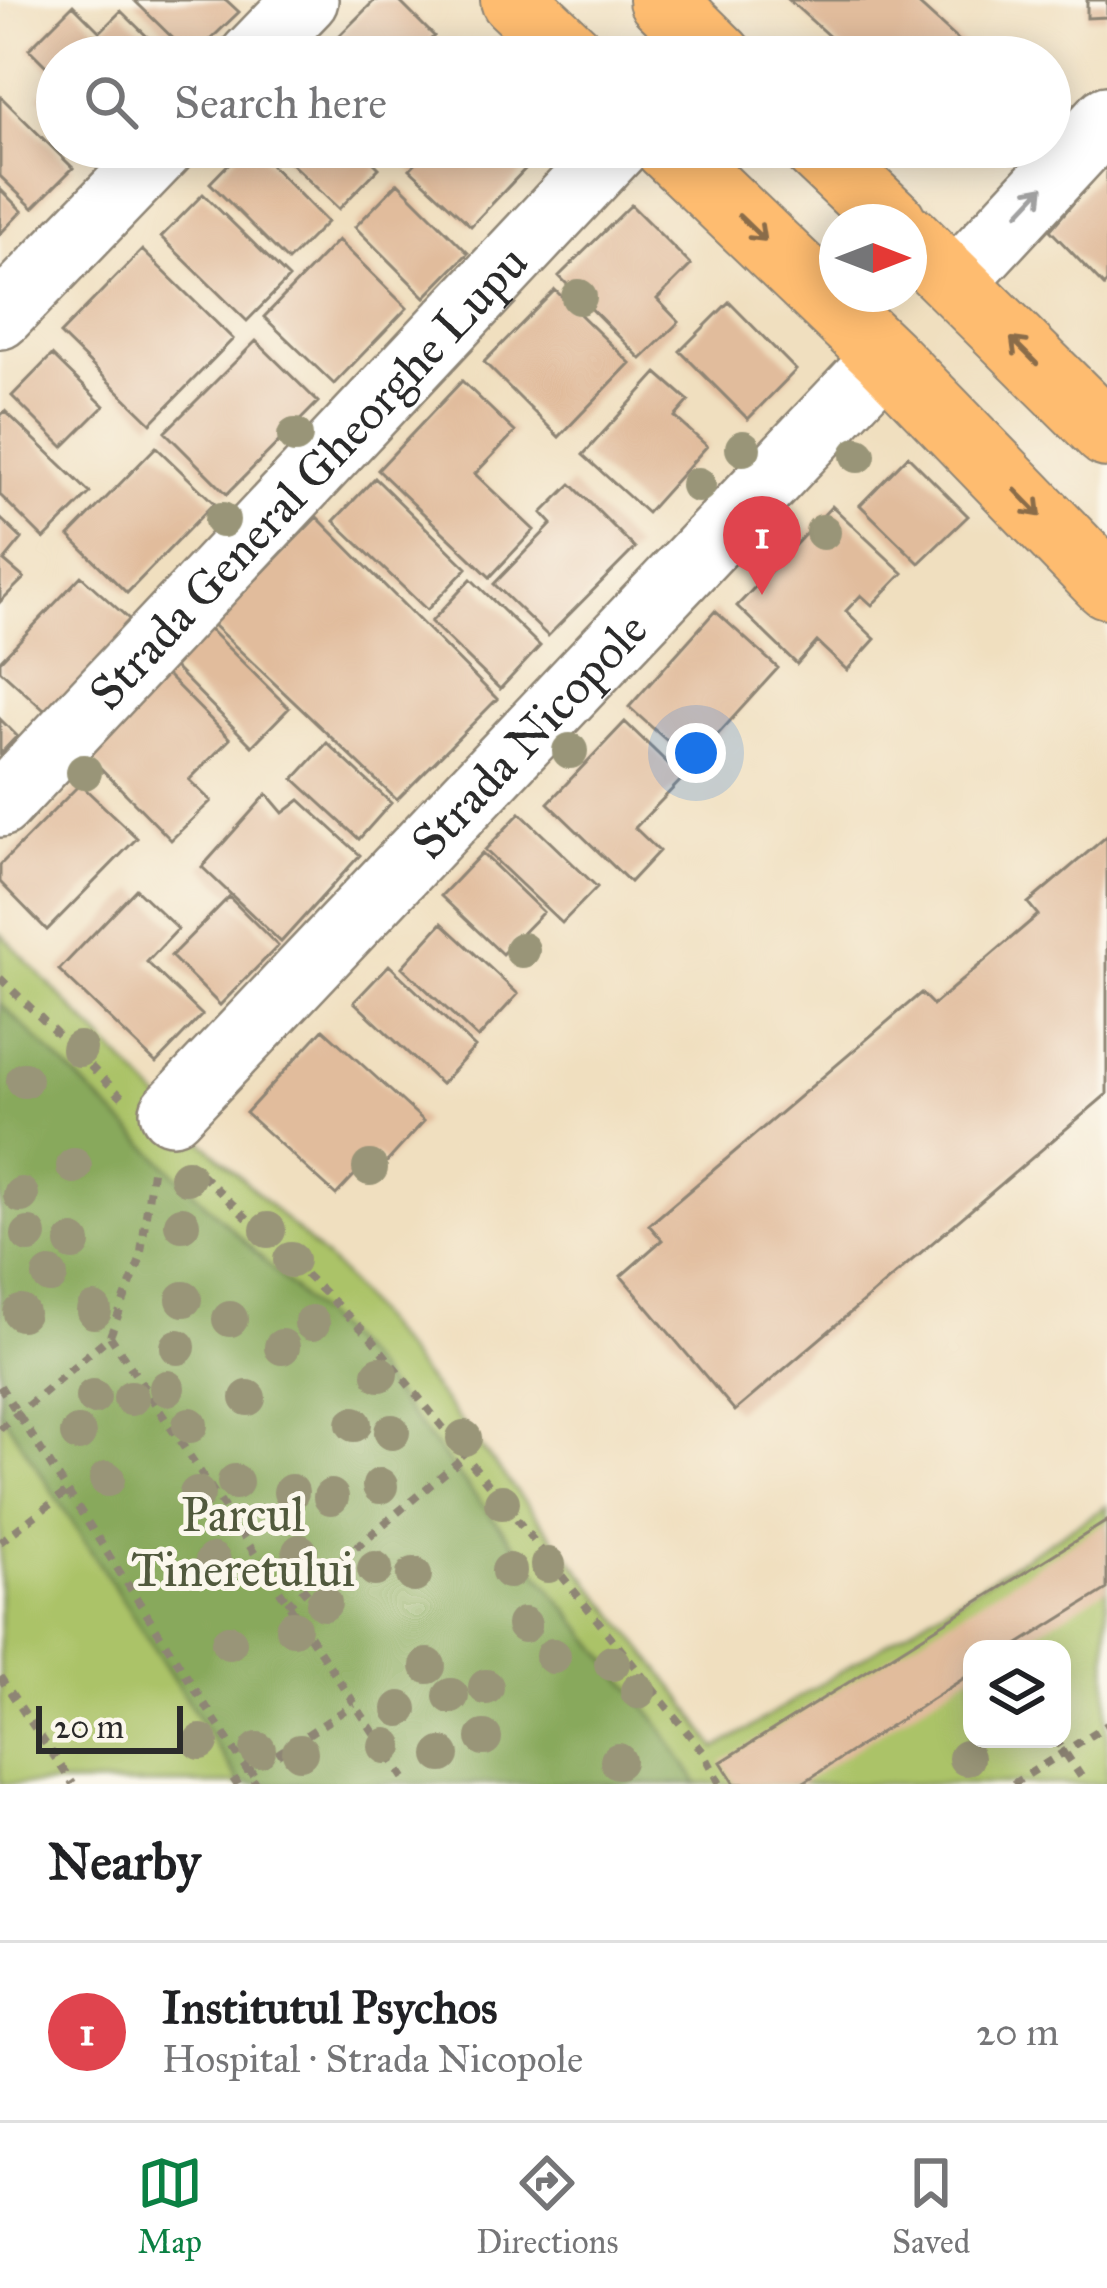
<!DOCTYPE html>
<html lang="en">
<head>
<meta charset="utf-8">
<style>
  body { margin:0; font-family:"IM FELL Great Primer",serif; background:#f6f6f6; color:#202124 }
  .controls { position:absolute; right:36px; bottom:36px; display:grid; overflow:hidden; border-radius:24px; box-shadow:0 6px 30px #0003 }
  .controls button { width:108px; height:108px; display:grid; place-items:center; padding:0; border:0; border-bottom:3px solid #e0e0e0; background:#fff; color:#202124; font:60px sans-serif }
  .compass { position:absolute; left:819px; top:204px; width:108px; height:108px; border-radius:50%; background:#fff; box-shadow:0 6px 30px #0003; rotate:90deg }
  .scale { position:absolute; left:36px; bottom:30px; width:147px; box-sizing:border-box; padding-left:12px; border:6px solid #2b2b2b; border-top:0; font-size:33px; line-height:42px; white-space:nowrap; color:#2b2b2b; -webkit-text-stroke:9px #fbf7ec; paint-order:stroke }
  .you { position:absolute; left:696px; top:753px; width:42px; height:42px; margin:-30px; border:9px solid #fff; border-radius:50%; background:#1a73e8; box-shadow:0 0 0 18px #1a73e833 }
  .badge { display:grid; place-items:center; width:78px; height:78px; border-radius:50%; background:#0b8043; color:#fff; font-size:39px; font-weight:700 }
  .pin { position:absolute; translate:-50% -99px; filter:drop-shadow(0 3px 6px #0008) }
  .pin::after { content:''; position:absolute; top:63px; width:42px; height:36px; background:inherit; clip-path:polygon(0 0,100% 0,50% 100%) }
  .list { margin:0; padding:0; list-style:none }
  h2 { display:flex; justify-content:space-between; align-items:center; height:156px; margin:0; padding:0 48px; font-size:51px }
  h2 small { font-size:39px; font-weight:400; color:#757577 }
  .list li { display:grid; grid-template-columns:78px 1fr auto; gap:36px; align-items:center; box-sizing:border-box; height:180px; padding:0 48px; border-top:3px solid #e0e0e0 }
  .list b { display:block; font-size:45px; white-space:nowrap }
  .list p { margin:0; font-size:39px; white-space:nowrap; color:#757577 }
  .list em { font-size:39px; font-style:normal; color:#757577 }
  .icon { flex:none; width:66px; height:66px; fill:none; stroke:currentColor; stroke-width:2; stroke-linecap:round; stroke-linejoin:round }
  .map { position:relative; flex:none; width:1107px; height:1784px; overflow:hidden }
  .search { position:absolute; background:#fff; box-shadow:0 6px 30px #0003; left:36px; right:36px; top:36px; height:132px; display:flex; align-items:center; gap:30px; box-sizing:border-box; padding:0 42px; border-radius:66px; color:#757577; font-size:45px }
  .sheet { height:336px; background:#fff }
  nav { display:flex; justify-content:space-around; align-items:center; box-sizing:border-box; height:168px; border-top:3px solid #e0e0e0; background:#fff; font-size:33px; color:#757577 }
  nav a { display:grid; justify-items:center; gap:6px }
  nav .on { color:#0b8043 }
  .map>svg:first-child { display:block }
  .green { fill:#abc368; stroke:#6b774a; stroke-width:3; fill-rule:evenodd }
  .forest { fill:#88a95c; stroke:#5a6a44; stroke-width:3 }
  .building { fill:#e1bc9c }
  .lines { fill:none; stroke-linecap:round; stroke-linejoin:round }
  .minor-casing { stroke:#8e8575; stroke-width:68 }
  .major-casing { stroke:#8e8575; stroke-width:70 }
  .path { stroke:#8e8575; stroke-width:8; stroke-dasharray:9 9; stroke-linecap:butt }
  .minor { stroke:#fff; stroke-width:63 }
  .major { stroke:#febc70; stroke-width:66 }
  .tree { fill:#999578 }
  .oneway { stroke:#a0a0a0 }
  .oneway2 { stroke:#8a6c4a }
  .labels { text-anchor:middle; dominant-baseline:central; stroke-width:10; stroke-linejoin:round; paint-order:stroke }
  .street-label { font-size:48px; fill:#2b2b2b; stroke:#fbf7ec }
  .park-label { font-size:48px; fill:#51593d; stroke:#fbf7ec }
</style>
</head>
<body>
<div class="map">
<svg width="1107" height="1784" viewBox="0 0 1107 1784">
  <rect width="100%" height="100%" fill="#fbf7ec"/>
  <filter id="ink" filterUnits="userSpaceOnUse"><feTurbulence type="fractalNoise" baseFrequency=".00833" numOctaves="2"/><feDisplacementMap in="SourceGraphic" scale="24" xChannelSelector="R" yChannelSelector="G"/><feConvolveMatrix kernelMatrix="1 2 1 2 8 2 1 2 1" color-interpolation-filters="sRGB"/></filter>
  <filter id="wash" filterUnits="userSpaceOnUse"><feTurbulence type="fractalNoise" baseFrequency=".004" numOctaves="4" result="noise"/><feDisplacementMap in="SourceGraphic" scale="48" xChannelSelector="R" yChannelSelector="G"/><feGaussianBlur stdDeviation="2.7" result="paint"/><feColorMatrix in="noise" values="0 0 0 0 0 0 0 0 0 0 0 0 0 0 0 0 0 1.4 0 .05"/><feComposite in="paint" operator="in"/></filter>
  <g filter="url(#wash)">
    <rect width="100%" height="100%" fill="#f0dfbf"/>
    <path class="green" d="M0,933L172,1112L339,1271L680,1695L716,1749L1107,1506V1784H0ZM972,1649H1062V1739H972Z"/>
    <path class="forest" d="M0,1003L363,1357L654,1717L698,1784H241L0,1410Z"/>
    <g id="blocks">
      <path class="building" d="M134,0H226L239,12L192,57Z
        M375,0H398L434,36L414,57H318Z
        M789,0H914L977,57H852Z
        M1087,0H1107V17L1087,18Z
        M73,5L100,32L121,11L168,57H57V77L29,49Z
        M57,78V114L39,96Z
        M0,96L73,168L33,208L0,176Z
        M245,147H253L327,222L288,261L210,183Z
        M274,147H358L379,168L339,209Z
        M430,147H546L471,226L410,169Z
        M951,147H977L965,159Z
        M1107,164V282L1104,286L1050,230Z
        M398,183L468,253L425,297L355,227Z
        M0,189L22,211L0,234Z
        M203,194L289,278L247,321L161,237Z
        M631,205L691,265L657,299L679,322L641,359L559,276Z
        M338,240L407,308L334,384L264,317Z
        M142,250L233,339L151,423L60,334Z
        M555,290L630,363L559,437L484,362Z
        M729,302L796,370L748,419L680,351Z
        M256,341L318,402L227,494L165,432Z
        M52,355L104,406L63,447L12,396Z
        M657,373L689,401L675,417L707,446L647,513L583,455Z
        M462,381L515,432L475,474L534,530L490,577L378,470Z
        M5,411L90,493L44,539L0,495V416Z
        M156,447L214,503L127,593L69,536Z
        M908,456L968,516L919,563L860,505Z
        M375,478L467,568L427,610L334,521Z
        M571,484L635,548L548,636L494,584L552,524L542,513Z
        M832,506L903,573L872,605L861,595L846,611L875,639L847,670L817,642L797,664L737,606Z
        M317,517L497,699L397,800L212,624Z
        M0,518L22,539L4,561L24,578L0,602Z
        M81,576L138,627L54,719L0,670V661Z
        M471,579L540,646L500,689L431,622Z
        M715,611L778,668L692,763L629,707Z
        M207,627L289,708L252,746L171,664Z
        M164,672L230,739L189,780L211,801L171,840L84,751Z
        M0,719L17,736L0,754Z
        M625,722L683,778L635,828L659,851L630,882L548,803Z
        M327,743L391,803L359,839L294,779Z
        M80,784L137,838L47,930L0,882V865Z
        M267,794L283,813L300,800L360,855L281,942L202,867Z
        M520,813L597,887L562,923L485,850Z
        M1107,836V1094L735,1411L621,1276L662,1240L649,1225L921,993L933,1005L1038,915L1028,903Z
        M482,853L543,912L502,954L441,896Z
        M136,889L178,929L147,962L202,1015L156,1063L59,970Z
        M229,897L278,946L220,1005L171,956Z
        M442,923L518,994L478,1038L402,967Z
        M389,965L475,1047L441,1084L354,1002Z
        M323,1029L424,1121L386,1163L375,1153L336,1195L246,1113Z
        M1107,1521V1589L1011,1649H972V1673L801,1784H735L721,1762Z"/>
    </g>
  </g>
  <g filter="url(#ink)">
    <use href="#blocks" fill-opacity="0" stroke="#8e8575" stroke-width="3"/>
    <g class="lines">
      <defs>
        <g id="minor">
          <path d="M251,57L306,0"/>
          <path d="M955,282L1107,118"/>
          <path d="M0,317L164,147"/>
          <path id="s1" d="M0,805L617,147"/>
          <path id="s2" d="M172,1112L886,357"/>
        </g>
        <path id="major" d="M514,0L574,57
          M662,0L720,57
          M667,147L886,357L1107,585
          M814,147L893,222
          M909,238L1107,434"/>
      </defs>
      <use href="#minor" class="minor-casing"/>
      <use href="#major" class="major-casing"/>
      <path class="path" d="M0,978L122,1097
        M189,1162L371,1338L704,1753L720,1784
        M110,1336L408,1784
        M0,1386L256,1784
        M0,1429L110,1336L140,1260L153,1164
        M0,1542L68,1491
        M287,1605L465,1456
        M0,1677L73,1784
        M1056,1739L1086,1784
        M232,1784L354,1704
        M1013,1784L1107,1725"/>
      <use href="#minor" class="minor"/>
      <use href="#major" class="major"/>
    </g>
    <g class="tree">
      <circle cx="579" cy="297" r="18"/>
      <circle cx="295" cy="436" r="18"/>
      <circle cx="743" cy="448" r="18"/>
      <circle cx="858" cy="455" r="18"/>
      <circle cx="698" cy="485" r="18"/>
      <circle cx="222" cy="520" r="18"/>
      <circle cx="823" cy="532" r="18"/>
      <circle cx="570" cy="751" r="18"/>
      <circle cx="84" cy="772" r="18"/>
      <circle cx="522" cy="950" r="18"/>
      <circle cx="79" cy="1049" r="18"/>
      <circle cx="24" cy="1080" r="18"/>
      <circle cx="74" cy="1166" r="18"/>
      <circle cx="370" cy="1168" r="18"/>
      <circle cx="187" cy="1177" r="18"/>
      <circle cx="21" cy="1195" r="18"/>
      <circle cx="182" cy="1224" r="18"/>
      <circle cx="268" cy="1230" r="18"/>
      <circle cx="29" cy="1235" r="18"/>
      <circle cx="73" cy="1243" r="18"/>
      <circle cx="291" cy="1260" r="18"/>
      <circle cx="50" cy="1276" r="18"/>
      <circle cx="184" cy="1299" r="18"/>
      <circle cx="94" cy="1311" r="18"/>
      <circle cx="21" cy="1313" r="18"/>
      <circle cx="230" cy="1319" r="18"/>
      <circle cx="312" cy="1323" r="18"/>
      <circle cx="178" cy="1347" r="18"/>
      <circle cx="282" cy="1347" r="18"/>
      <circle cx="380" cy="1374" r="18"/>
      <circle cx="167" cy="1388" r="18"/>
      <circle cx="93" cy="1397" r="18"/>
      <circle cx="131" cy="1398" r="18"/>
      <circle cx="248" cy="1398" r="18"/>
      <circle cx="354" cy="1424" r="18"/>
      <circle cx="190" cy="1425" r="18"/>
      <circle cx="392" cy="1432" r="18"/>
      <circle cx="78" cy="1434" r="18"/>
      <circle cx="464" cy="1438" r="18"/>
      <circle cx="107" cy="1479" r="18"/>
      <circle cx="235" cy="1482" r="18"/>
      <circle cx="380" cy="1486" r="18"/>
      <circle cx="291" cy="1492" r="18"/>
      <circle cx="197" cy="1494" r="18"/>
      <circle cx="331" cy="1497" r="18"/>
      <circle cx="502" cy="1502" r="18"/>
      <circle cx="300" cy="1552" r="18"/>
      <circle cx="213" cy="1561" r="18"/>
      <circle cx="548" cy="1565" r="18"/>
      <circle cx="375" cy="1569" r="18"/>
      <circle cx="509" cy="1571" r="18"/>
      <circle cx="414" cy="1575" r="18"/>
      <circle cx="324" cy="1603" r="18"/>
      <circle cx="524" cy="1625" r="18"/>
      <circle cx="293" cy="1628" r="18"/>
      <circle cx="229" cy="1642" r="18"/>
      <circle cx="553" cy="1656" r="18"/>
      <circle cx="612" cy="1663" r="18"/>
      <circle cx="428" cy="1666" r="18"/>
      <circle cx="486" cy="1687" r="18"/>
      <circle cx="638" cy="1691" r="18"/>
      <circle cx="451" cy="1696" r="18"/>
      <circle cx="400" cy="1709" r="18"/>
      <circle cx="484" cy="1738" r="18"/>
      <circle cx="201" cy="1742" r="18"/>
      <circle cx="386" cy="1746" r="18"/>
      <circle cx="258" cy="1750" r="18"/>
      <circle cx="300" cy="1752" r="18"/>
      <circle cx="442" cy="1755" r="18"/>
      <circle cx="966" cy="1758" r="18"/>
      <circle cx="618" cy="1761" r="18"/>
    </g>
    <defs><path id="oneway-shaft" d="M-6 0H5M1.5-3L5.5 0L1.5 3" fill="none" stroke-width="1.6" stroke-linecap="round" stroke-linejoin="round" transform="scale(3)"/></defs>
    <use class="oneway" href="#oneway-shaft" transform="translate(1031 200) rotate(-47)"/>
    <g class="oneway2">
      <use href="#oneway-shaft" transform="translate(752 228) rotate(44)"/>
      <use href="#oneway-shaft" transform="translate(1024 351) rotate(-135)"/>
      <use href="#oneway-shaft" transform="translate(1028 503) rotate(46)"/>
    </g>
  </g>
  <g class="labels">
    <g class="street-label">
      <text stroke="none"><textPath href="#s1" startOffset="450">Strada General Gheorghe Lupu</textPath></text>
      <text stroke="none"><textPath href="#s2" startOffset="519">Strada Nicopole</textPath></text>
    </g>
    <g class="park-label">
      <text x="243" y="1514">Parcul<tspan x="243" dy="55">Tineretului</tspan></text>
    </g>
  </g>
</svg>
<div class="controls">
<button><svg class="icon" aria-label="layers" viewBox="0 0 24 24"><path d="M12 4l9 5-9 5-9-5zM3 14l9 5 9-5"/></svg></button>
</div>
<svg class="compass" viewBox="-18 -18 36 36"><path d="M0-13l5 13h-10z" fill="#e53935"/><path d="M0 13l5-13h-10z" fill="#757577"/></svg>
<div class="scale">20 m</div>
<div class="you"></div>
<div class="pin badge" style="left:762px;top:595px;background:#e0444e">1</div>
<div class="search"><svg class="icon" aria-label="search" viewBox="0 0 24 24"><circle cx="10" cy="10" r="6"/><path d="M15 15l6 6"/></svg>Search here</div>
</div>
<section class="sheet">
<h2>Nearby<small></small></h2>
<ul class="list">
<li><span class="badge" style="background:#e0444e">1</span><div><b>Institutul Psychos</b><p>Hospital · Strada Nicopole</p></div><em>20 m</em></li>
</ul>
</section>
<nav>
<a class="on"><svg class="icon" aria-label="map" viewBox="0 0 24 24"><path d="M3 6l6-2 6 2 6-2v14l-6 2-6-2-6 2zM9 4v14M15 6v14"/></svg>Map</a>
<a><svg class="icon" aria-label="directions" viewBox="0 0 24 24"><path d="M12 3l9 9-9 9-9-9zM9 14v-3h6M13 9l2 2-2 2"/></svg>Directions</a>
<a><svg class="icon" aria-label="saved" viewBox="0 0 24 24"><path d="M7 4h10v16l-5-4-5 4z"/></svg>Saved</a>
</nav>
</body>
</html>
